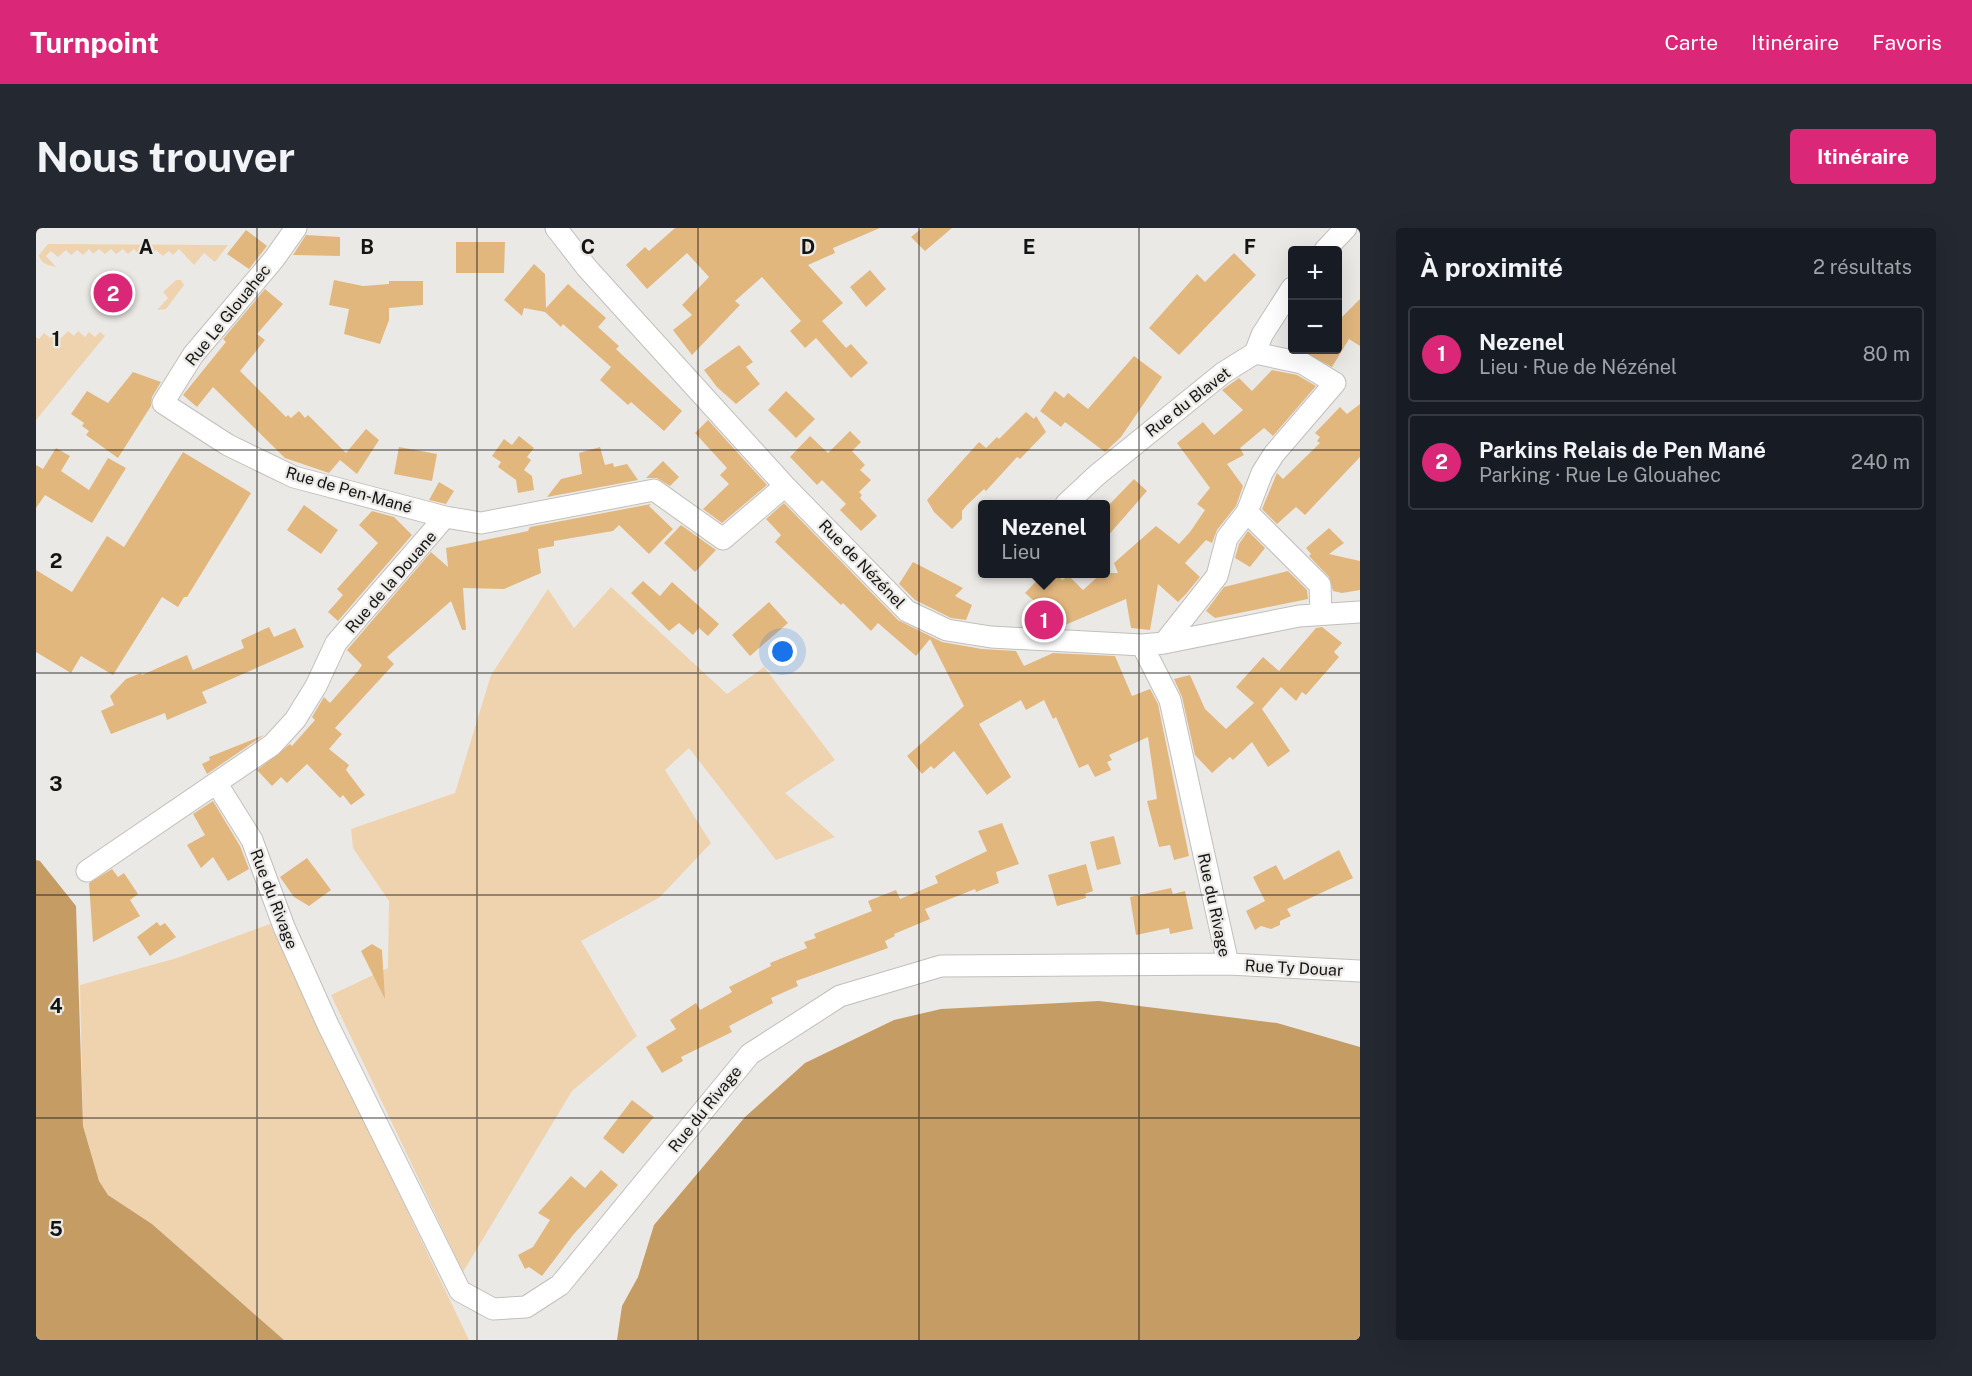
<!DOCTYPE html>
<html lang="fr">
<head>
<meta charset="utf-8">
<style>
  body { margin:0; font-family:"Public Sans",sans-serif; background:#242831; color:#f1f3f6 }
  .controls { position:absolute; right:18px; top:18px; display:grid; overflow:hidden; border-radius:6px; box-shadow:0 6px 24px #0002 }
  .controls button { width:54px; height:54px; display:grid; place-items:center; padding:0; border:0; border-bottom:2px solid #363941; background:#171b24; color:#f1f3f6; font:30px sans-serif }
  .you { position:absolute; left:747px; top:424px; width:21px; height:21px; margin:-15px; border:4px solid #fff; border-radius:50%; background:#1a73e8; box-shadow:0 0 0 9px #1a73e833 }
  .badge { display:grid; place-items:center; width:39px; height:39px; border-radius:50%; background:#db2777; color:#fff; font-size:20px; font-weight:700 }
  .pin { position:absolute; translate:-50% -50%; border:3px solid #fff; box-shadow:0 2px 6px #0006 }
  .popup { position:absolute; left:942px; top:272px; width:132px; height:78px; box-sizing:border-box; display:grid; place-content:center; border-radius:6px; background:#171b24; filter:drop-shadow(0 2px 4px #0005); font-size:20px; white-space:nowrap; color:#9ea1a6 }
  .popup b { font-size:22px; color:#f1f3f6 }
  .popup::after { content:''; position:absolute; left:50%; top:100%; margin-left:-12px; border:12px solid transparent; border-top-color:#171b24 }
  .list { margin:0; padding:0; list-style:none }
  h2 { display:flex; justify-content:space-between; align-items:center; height:78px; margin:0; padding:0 24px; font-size:26px }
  h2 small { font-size:20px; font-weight:400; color:#9ea1a6 }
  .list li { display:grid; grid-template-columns:39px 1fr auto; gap:18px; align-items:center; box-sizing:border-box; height:96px; margin:0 12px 12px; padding:0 12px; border:2px solid #363941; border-radius:6px }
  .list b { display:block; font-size:22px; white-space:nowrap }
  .list p { margin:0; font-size:20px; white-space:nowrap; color:#9ea1a6 }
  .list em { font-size:20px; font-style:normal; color:#9ea1a6 }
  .map { position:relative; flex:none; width:1324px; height:1112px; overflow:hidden; border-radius:6px }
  header { display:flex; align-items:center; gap:36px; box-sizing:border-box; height:84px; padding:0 30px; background:#db2777; color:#fff }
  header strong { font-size:28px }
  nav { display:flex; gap:33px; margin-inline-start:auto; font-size:21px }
  .intro { display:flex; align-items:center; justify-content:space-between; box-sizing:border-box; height:144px; padding:0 36px }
  h1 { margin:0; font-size:42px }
  .button { padding:15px 27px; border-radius:6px; background:#db2777; color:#fff; font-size:21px; font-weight:700 }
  main { display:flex; gap:36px; padding:0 36px }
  aside { flex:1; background:#171b24; border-radius:6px; box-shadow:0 6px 24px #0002 }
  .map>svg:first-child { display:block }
  .green { fill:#efd3af }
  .water { fill:#c59c64 }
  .building { fill:#e2b77e }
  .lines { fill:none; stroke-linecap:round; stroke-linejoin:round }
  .minor-casing { stroke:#c2bfbc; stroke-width:23 }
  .minor { stroke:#fff; stroke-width:21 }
  .grid { fill:none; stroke:#141412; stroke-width:1.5; stroke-opacity:0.55 }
  .labels { text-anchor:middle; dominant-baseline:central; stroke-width:4.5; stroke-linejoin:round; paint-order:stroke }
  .street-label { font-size:16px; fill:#141412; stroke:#ebe9e6 }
  .grid-label { font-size:20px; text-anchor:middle; font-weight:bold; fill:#141412; stroke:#ebe9e6; stroke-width:4.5; stroke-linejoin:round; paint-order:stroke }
</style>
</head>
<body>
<header>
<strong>Turnpoint</strong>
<nav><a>Carte</a><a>Itinéraire</a><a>Favoris</a></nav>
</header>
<div class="intro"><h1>Nous trouver</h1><a class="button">Itinéraire</a></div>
<main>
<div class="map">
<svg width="1324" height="1112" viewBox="0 0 1324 1112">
  <rect width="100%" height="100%" fill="#ebe9e6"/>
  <path class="green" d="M12,16L192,17L179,34L168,25L158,37L143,21L137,27L133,23L127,28L120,22L115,26L109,21L103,26L98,21L92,26L87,21L80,26L75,21L69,26L63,21L57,26L53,21L47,27L41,22L35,27L30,22L22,29L15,23L10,28L20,39C12,37 5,36 3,27Z
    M140,52H145L148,57L130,81L121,82L132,70L127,64Z
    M32,103L38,108L42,103L49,109L53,104L59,109L64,104L69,108L0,192V109L3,111L8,105L14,110L19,105L25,110Z
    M575,359L691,466L728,439L799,532L749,565L799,609L740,632L653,520L629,542L675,615L624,669L545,713L601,808L536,863L427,1044L295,767L352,740L353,673L317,620L315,601L419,565L455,447L512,361L538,400Z
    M234,696L433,1112H248L116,996L72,967L63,953L47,898L44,757L141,730Z"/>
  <path class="water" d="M0,632L4,633L40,678L47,898L63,953L72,967L116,996L248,1112H0Z
    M1063,773L1241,795L1324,819V1112H581L586,1078L602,1049L618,997L709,889L769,835L858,792L905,781Z"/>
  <path class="building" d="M639,0H844L797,20L799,25L772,37L807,75L786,93L810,120L815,116L832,135L815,150L780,110L769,120L754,103L765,93L726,49L699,73L704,77L656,127L637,102L656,87L646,77L673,49L651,25L611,61L590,37L609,19L613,23Z
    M886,0H916L889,23L875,9Z
    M210,2L231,18L213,41L191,26Z
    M270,7L304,9V28L257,27Z
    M420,14H469L468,45H420Z
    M1198,25L1220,47L1143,127L1113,100L1161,46L1169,54Z
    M498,36L509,46L510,80L532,56L570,90L562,99L583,118L580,121L646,183L628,203L595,174L592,177L564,152L575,139L527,96L525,99L509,84L488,80L486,88L468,72Z
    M834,42L850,61L830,79L814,59Z
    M298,52L327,58L353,56V53H387V77L353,80V92L344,116L308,106L313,81L293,77Z
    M229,61L247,76L221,106L229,112L204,143L250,189L252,187L255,190L263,183L269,190L272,187L310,225L330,201L343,212L321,246L304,232L293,245L249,230L177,159L161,179L147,167L190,114L187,111Z
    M1324,71V118L1313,111L1296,139L1264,122H1302V93Z
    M703,117L717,134L710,139L724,156L700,176L681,159L668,142Z
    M1098,128L1126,149L1085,209L1069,224L1029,194L1025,199L1004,183L1019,163L1028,170L1032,165L1052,181Z
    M1236,142L1261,147L1280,158L1237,208L1228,200L1204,220L1208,227L1191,236L1207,258L1200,278L1181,302L1176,315L1170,312L1149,335L1164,349L1150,366L1142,374L1122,356L1114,402L1095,400L1090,371L1022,400L1005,399L1000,389L1011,384L989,365L1008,345H1021L1026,352L1033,348L1047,362L1066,345H1082L1078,335L1120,298L1143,316L1154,304L1169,282L1161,276L1174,260L1141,215L1167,194L1178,207L1207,182L1186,162L1203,150L1216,163Z
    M97,144L125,154L116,169L115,178L82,230L50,207L53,203L46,198L48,195L35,186L51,163L72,175Z
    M750,163L779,191L760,210L732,182Z
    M1324,176V229L1269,287L1260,279L1241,296L1226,281L1241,245L1247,251L1284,215L1281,213L1284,209L1279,205L1304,179L1311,186Z
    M990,184L998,191L1000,188L1010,204L984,231L981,229L950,263L948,261L931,277L926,283V291L916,301L898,284L891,272L943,214L950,220L961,209L963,211Z
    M672,192L731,257L686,295L667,281L693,256L684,247L691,240L659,205Z
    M814,203L825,214L816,223L829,237L824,242L835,252L823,264L826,267L824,270L841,288L825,303L804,282L810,276L786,252L781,257L754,229L774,208L792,225Z
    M483,208L498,220L491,229L495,232L488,242L496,248L498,262L482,265L480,252L462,239L465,234L456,228L468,211L476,217Z
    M363,219L401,226L396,253L358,246Z
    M564,219L569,237L577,235L578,239L591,236L602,252L511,269L525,251L546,246L543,225Z
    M20,220L34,228L25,243L53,262L72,230L90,240L56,295L9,267L0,280V237L7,241Z
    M147,224L215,265L151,369H148L142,379L126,369L77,447L45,428L35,445L0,424V342L36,364L71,308L88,319Z
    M627,233L643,249L634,258L621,250H610Z
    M1098,251L1111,263L1070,310V280Z
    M403,254L418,263L410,276L393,272Z
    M748,275L862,392L906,414L946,421L980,423L988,438L1017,425L1079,428L1096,468L1114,461L1122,476L1153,628L1138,632L1134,617L1123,619L1111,573L1121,571L1112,509L1073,527L1076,532L1071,534L1075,542L1059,549L1052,536L1043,540L1020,489L1017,491L1008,472L990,482L985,472L943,496L975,549L951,567L918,523L898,541L895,538L886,546L871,528L928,478L894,411L880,428L842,395L835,403L807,375L805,377L739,314L745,307L730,291Z
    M615,276L613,278L637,301L613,326L583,297L577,303L518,313V318L502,321L505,345L468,361L427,360L430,402H426L415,373L351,429L358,436L299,500L306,506L293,521L313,537L310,542L329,567L315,577L307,567L304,570L271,536L251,555L245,549L236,558L221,542L254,516L256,518L279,492L276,489L288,469L294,475L322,443L326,437L311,422L395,324L412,339L410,320L492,303L494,299Z
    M268,277L302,302L285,326L251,302Z
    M336,283L358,289L376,307L302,393L292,384L307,367L301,361L342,315L323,297Z
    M645,297L680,322L659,344L628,315Z
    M1293,300L1308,315L1293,326L1324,333V362L1306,365L1297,363L1293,349L1273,328L1275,326L1270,320Z
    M1212,303L1229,320L1214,339L1199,330L1203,316Z
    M877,334L927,360L919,368L936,377L930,392L915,390L879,372L863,356Z
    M1252,343L1271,362L1272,371L1179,390L1170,383L1188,359Z
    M607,353L624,368L636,354L683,396L672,408L663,400L657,407L643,395L633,403L595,365Z
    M733,374L752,395L714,428L696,407Z
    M233,399L238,409L259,400L268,419L166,464L171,475L131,492L129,485L75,506L65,483L78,477L74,468L90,451L105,445L106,447L151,427L157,442L208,420L205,412Z
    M1286,399L1306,415L1298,424L1303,429L1270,467L1266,464L1260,473L1245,459L1226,481L1254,523L1232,539L1216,514L1197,532L1194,529L1176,545L1159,527L1146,469L1138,451L1154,447L1169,481L1190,501L1218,475L1200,459L1227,429L1243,443L1280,400Z
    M228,507L171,546L166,536L174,532L173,529Z
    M177,573L204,618L213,641L192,653L177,629L165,640L151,617L169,607L157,586Z
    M966,595L983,636L960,644L963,655L940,664L939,661L889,681L894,691L858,706L859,708L849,713L852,720L760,753L762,758L735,770L737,775L693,798L696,804L645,829L647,833L626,845L610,819L640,801L634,792L660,775L664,782L696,764L693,759L735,738L734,735L771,720L768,714L780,710L778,706L836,683L832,673L860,662L864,671L902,655L899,648L951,623L942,603Z
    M1078,608L1085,636L1061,642L1054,614Z
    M1303,622L1317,650L1251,681L1255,688L1244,693V697L1235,701L1225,698L1219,702L1210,683L1229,673L1217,649L1240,637L1248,652Z
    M271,630L295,662L273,678L258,669L244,649Z
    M1050,636L1057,663L1049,666L1050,670L1021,678L1012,647Z
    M76,641L82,649L88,645L102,666L94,672L104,688L57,714L53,655Z
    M1135,660L1137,666L1149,663L1157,701L1134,706L1133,700L1100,707L1094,669Z
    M121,694L124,698L129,695L140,709L114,728L101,709Z
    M336,716L346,722L349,771L325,723Z
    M596,872L618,889L587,926L567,910Z
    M565,942L582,957L537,1007L506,1048L493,1039L489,1041L482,1027L497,1019L514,992L502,985L535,948L549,960Z"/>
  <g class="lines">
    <defs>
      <path id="minor" d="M260,0L238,31L157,127L127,175L192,217L258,249L409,289L445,295L618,262L687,311L749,258
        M520,0L551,40L749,258L871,383L911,402L955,409L1106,417L1128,415L1263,388L1324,384
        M1289,22L1310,0
        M1030,276L1061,247L1187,145L1219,125L1226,107L1256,60
        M1211,284L1284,357L1285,385
        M1128,415L1181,348L1191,310L1211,284L1226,245L1238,226L1299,155L1266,135L1219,125
        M1106,417L1134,472L1192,736
        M181,556L216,612L248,699L292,797L424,1063L457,1081L490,1079L524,1057L714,826L804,768L905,738L1192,736L1324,743
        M51,643L236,517L259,492L280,458L300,415L409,289"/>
    </defs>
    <use href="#minor" class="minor-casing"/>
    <use href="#minor" class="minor"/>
  </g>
  <path class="grid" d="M221,0V1112M441,0V1112M662,0V1112M883,0V1112M1103,0V1112M0,222H1324M0,445H1324M0,667H1324M0,890H1324"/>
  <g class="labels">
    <g class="street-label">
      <text transform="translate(192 87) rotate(-51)">Rue Le Glouahec</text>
      <text transform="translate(1152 174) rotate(-38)">Rue du Blavet</text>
      <text transform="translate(313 262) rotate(16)">Rue de Pen-Mané</text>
      <text transform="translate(826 336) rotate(46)">Rue de Nézénel</text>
      <text transform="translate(355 354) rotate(-49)">Rue de la Douane</text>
      <text transform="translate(238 671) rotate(69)">Rue du Rivage</text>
      <text transform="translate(1178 677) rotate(78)">Rue du Rivage</text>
      <text transform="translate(1258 740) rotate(3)">Rue Ty Douar</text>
      <text transform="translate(669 881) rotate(-51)">Rue du Rivage</text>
    </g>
  </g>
  <g class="grid-label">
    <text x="110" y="26">A</text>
    <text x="331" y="26">B</text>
    <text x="552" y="26">C</text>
    <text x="772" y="26">D</text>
    <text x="993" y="26">E</text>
    <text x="1214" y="26">F</text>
    <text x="20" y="118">1</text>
    <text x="20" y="340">2</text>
    <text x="20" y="563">3</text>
    <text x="20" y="785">4</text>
    <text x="20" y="1008">5</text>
  </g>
</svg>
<div class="controls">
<button>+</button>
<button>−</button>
</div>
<div class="you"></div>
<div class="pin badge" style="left:1008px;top:392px">1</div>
<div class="popup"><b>Nezenel</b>Lieu</div>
<div class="pin badge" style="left:77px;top:65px">2</div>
</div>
<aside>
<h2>À proximité<small>2 résultats</small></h2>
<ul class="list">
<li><span class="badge">1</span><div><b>Nezenel</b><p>Lieu · Rue de Nézénel</p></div><em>80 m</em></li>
<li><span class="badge">2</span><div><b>Parkins Relais de Pen Mané</b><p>Parking · Rue Le Glouahec</p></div><em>240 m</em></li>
</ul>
</aside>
</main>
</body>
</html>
